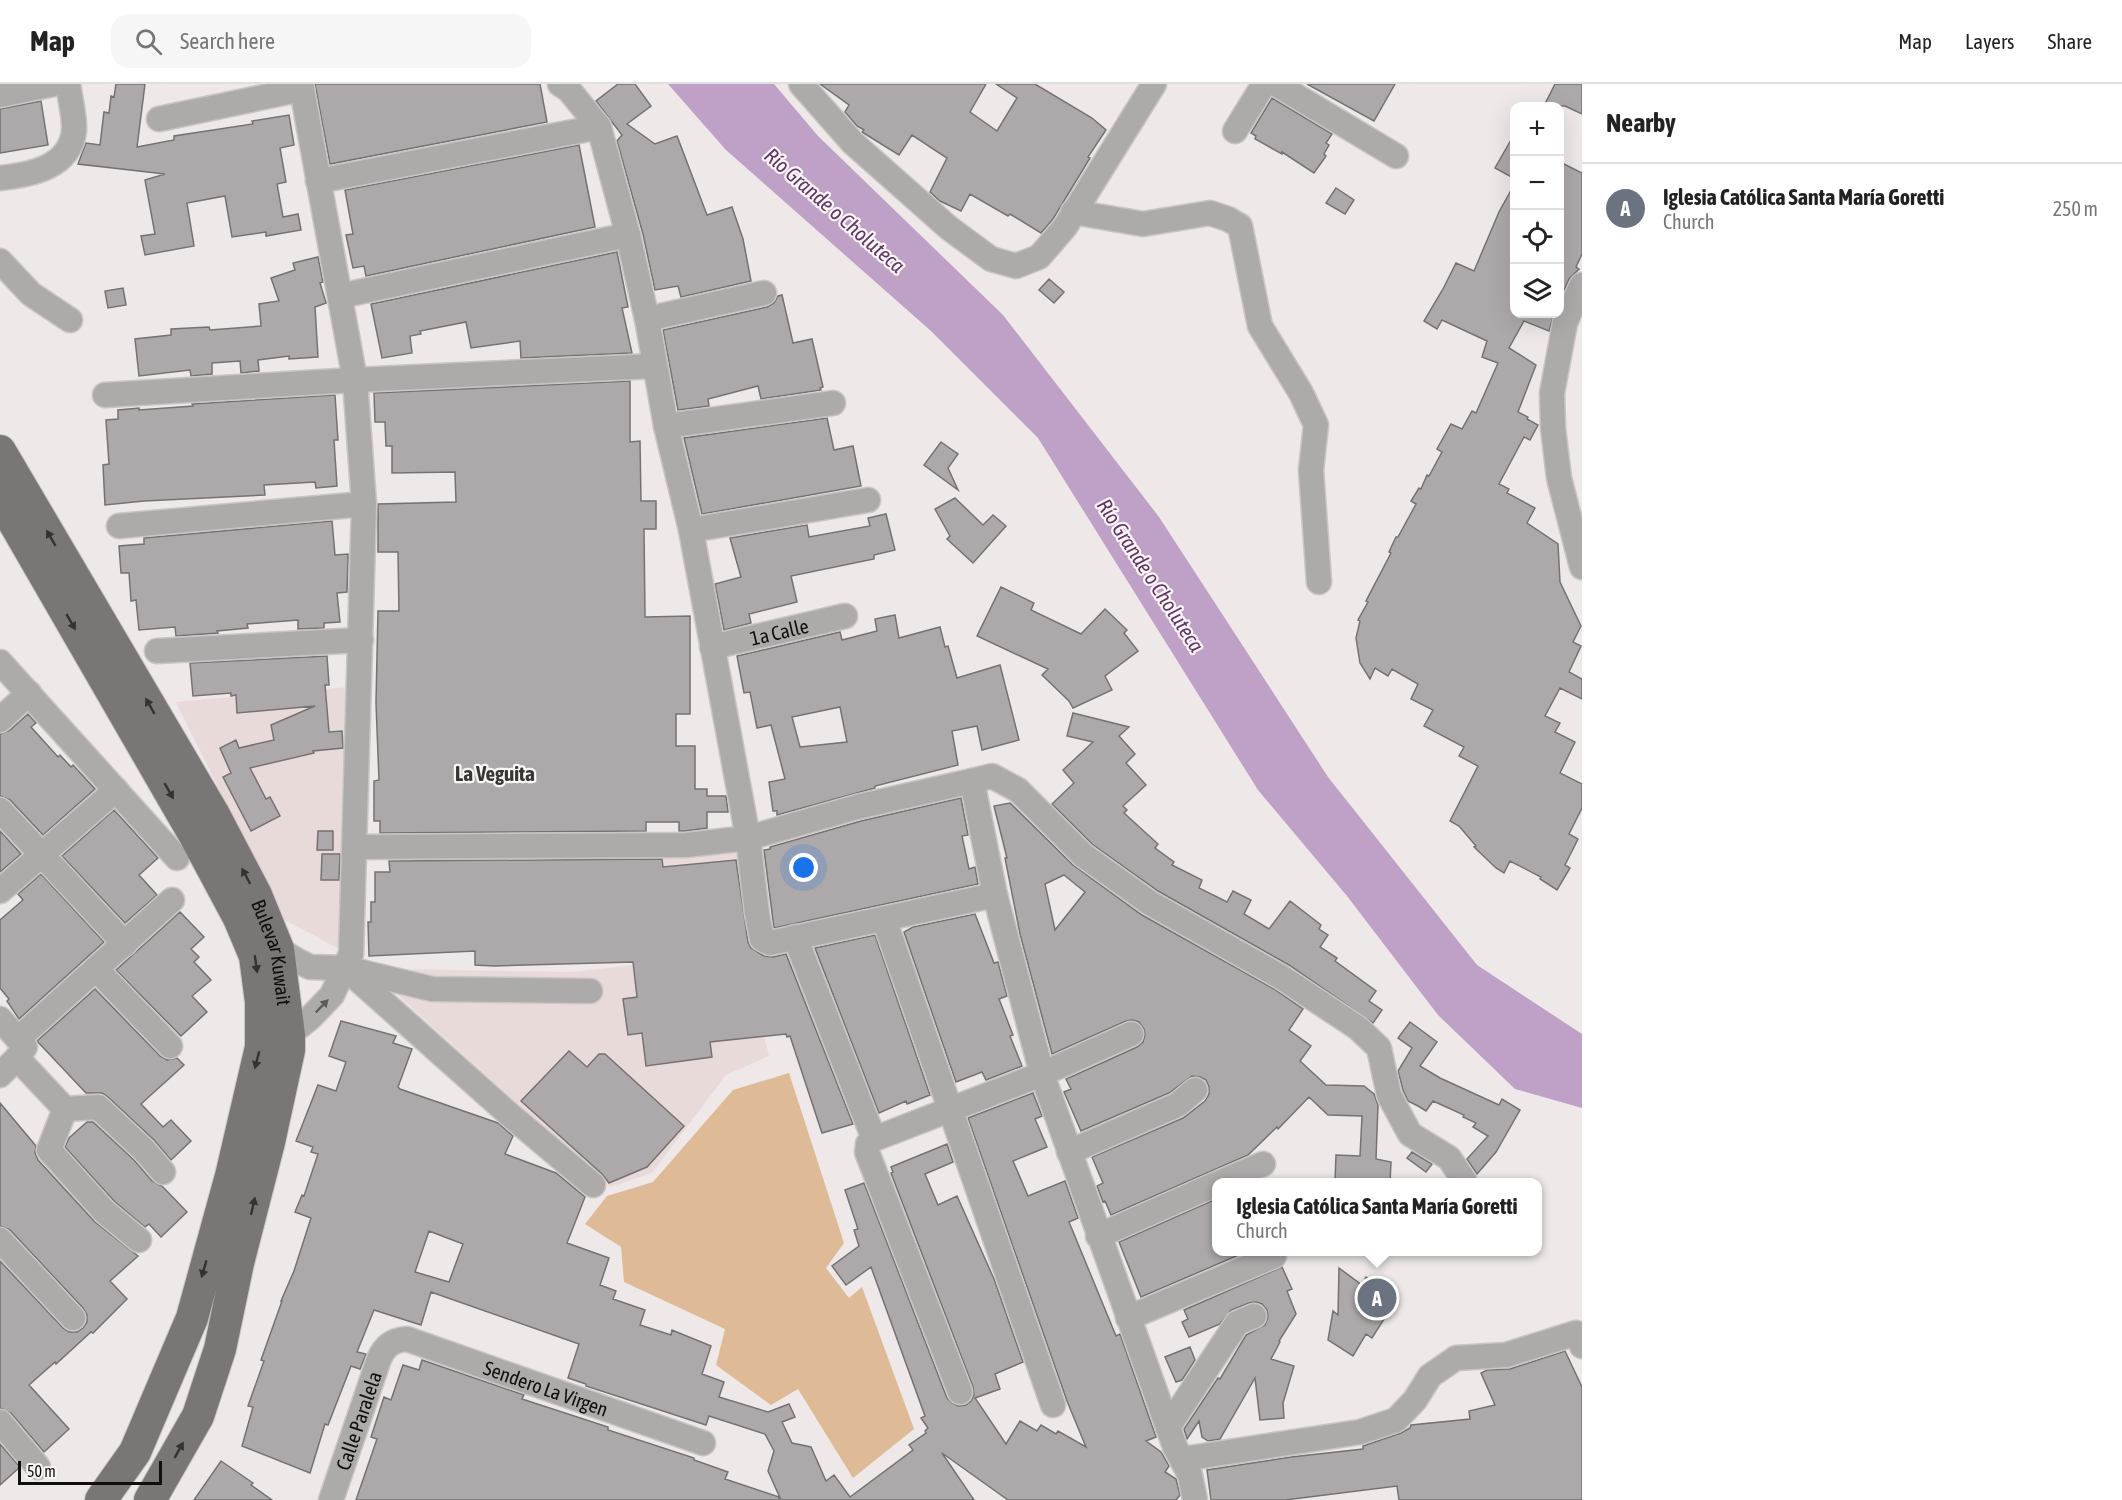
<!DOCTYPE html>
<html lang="en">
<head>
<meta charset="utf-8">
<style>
  body { margin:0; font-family:"Asap Condensed",sans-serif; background:#f6f6f6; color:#222 }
  .controls { position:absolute; right:18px; top:18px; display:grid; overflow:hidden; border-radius:12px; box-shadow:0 6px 24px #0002 }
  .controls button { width:54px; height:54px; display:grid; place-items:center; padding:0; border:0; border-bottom:2px solid #e0e0e0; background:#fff; color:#222; font:30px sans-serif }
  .scale { position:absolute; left:18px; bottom:15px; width:144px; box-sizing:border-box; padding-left:6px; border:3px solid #100e0e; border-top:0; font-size:16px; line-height:21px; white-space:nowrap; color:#100e0e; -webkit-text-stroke:4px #fbf5f5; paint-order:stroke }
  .you { position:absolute; left:804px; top:784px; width:21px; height:21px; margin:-15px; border:4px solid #fff; border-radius:50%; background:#1a73e8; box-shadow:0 0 0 9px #1a73e833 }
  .badge { display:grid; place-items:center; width:39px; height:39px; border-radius:50%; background:#0e6495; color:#fff; font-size:20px; font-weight:700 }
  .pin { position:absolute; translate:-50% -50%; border:3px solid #fff; box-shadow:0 2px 6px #0006 }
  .popup { position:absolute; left:1212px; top:1094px; width:330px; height:78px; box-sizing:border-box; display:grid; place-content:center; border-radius:12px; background:#fff; filter:drop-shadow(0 2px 4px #0005); font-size:20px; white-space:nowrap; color:#767676 }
  .popup b { font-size:22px; color:#222 }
  .popup::after { content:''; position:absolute; left:50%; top:100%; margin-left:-12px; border:12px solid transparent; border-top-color:#fff }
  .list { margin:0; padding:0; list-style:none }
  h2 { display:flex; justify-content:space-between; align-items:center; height:78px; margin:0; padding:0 24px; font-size:26px }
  h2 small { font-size:20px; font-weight:400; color:#767676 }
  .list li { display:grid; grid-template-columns:39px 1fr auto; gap:18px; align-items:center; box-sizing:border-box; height:90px; padding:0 24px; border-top:2px solid #e0e0e0 }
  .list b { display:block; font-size:22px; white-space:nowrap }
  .list p { margin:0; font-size:20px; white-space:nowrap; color:#767676 }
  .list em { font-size:20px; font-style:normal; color:#767676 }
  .icon { flex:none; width:33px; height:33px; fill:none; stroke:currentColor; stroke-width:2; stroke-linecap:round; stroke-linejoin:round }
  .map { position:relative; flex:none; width:1582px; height:1416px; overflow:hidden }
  header { display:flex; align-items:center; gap:36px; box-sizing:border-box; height:84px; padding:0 30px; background:#fff; border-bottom:2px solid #e0e0e0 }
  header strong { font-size:28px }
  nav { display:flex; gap:33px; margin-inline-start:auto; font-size:21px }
  .search { width:420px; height:54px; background:#f6f6f6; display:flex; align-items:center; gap:15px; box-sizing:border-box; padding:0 21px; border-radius:18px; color:#767676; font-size:22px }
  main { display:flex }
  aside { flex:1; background:#fff }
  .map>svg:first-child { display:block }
  .built { fill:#e9dada }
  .green { fill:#deba97 }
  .water { fill:#bfa0c6 }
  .building { fill:#ada9ab; stroke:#767274; stroke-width:1.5; fill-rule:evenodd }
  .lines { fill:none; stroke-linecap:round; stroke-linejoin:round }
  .minor-casing { stroke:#cac5c5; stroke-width:27 }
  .major-casing { stroke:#cac5c5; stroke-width:34 }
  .minor { stroke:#adabaa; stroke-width:24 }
  .major { stroke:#7a7675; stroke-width:32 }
  .oneway { fill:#353232 }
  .oneway2 { fill:#5e5c5c }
  .labels { text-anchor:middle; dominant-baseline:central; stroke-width:4.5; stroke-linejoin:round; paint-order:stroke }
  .street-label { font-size:20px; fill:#100e0e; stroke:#fbf5f5 }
  .water-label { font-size:21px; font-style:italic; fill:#5f3667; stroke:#fbf5f5 }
  .neighbourhood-label { font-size:21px; font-weight:bold; fill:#393535; stroke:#fbf5f5 }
</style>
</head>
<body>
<header>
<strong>Map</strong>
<div class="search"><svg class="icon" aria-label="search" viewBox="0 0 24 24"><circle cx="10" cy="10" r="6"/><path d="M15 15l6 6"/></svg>Search here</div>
<nav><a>Map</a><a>Layers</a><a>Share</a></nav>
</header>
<main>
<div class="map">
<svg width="1582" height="1416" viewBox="0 0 1582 1416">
  <rect width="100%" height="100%" fill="#eee8e8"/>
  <path class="built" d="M349,603L345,868L283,835L176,618Z
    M744,760L761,939L769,972L726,991L652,1089L610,1103L391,905L399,885L571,888L634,881L638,861L636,771Z"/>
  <path class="green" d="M789,989L844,1159L826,1184L849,1214L862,1203L914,1345L853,1394L798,1305L771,1321L716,1281L725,1245L624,1198L621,1163L585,1140L607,1112L653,1098L733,1006Z"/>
  <path class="water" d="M668,0H774L818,52L1003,231L1159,433L1328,693L1477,881L1582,950V1024L1515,1005L1438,931L1347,812L1258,706L1038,354L931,247L726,66Z"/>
  <path class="building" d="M116,0H145L137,63L174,56V52L253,40L252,37L289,31L294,61L280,64L286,98L277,100L283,133L298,130L301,146L266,152V148L232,153L225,112L187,119L194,162L145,171L141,152L155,150L145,96L165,90L78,80L86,59L100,61L104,28L109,29L111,12L114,13Z
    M315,0H540L547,38L330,80Z
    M618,0H635L651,22L627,40L655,60L677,52L707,131L732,123L743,155L751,197L681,213L678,202L655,206L643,150L617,57L622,51L596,17Z
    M820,0H986L970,28L997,47L1017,14L996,0H1035L1092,34L1106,46L1088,73L1090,74L1053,135L1041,149L1010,130L1008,132L970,110L961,127L940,117L930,108L947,74L912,51L899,71L862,48L864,46L857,42L845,28L849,21Z
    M1307,0H1395L1374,37Z
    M1555,0H1582V30L1565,22H1555L1546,18Z
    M1272,14L1332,50L1326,59L1329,61L1324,70L1326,72L1314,89L1282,68V70L1255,55L1256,52L1251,49Z
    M41,17L48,61L0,69V25Z
    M1515,49V95L1495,84Z
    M579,61L595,143L366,192L364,182L353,184L346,151L353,150L345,106Z
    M1560,78L1582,89V170L1576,183L1579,185L1569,195L1560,215Z
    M1515,99V230H1554L1549,247L1524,237L1509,264L1536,281L1518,328L1528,333L1527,335L1538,341L1530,356L1524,353L1499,400L1509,405L1507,409L1535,424L1527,439L1558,460L1560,498L1581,542L1573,558L1581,562L1569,588L1582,595V615L1560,604L1545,632L1560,639L1555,648L1575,658L1560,689L1582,700V724L1569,750L1578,755L1565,781L1570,784L1557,806L1540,795L1541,793L1510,777L1504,789L1496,784L1474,763L1476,762L1459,742L1450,737L1478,682L1459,672L1464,663L1424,642L1433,626L1411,615L1418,600L1392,585L1388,592L1375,584L1370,595L1360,579L1356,554L1360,537L1358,536L1368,518L1366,517L1391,469L1389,468L1396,453H1398L1416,420L1411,417L1419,404L1421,405L1427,391L1429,392L1442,368L1437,365L1451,340L1462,345L1472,327L1476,329L1498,279L1482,273L1487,257L1442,236L1437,245L1424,237L1443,205L1456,179L1474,187L1499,128Z
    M1336,104L1354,116L1345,130L1326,119Z
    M617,168L628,223L622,224L632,269L521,274L520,257L471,264L466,238L420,247L421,250L410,252L412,269L382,274L371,220Z
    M318,173L323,198L320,199L326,219L315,223L318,273L289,275V272L258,276L259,287L241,289L240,277L212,279V290L191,292L190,286L139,292L135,255L171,251V245L209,243L210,246L261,242L259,220L279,217L271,194L295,186L293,179Z
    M1049,195L1064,208L1054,219L1039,206Z
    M123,204L126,221L108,224L105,207Z
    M782,211L793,259L812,255L823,303L820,304L821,306L761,315L758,302L708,315L709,322L678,326L663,246L767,223L774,219L778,212Z
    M630,297V358L640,357L641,417H656V445H644L645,533L690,532V630H676V662H695V705H707V712H726L728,728H707V744L685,747H679V738H646V747L380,749V737H374V697L379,696L376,619L378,527H399L398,468H378V420L456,418L455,388L392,389V362H386L385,338H375L374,309Z
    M335,311L338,356H334L337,402L316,404L315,398L264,401L265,411L144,417L105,421L103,381L109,380L106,336L118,335V326L139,324V326L193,322L192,320Z
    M827,334L834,366L853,362L861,402L702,430L684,354Z
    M941,358L958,370L948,384L958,406L924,381Z
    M955,414L983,441L993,431L1006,442L973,479L947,455L950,452L935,425Z
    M886,430L895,466L874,471V475L791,492L797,518L749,530L751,539L724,546L715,500L741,493L730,454L807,441L809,453L870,442L868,434Z
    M332,437L335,471L348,470V474L347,508L337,509L340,538L324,539V544L298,545V536L247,540L248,544L217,547L218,549L176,552L175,543L139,546L136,516L131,517L129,489H121L119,462L144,460V454Z
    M1001,503L1034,519L1031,526L1081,550L1105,525L1127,546L1124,549L1138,567L1105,592L1112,606L1073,624L1069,617L1042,591L1048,585L977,552Z
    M895,531L899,554L940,543L945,563L948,562L957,594L1000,581L1019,656L982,666L977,642L952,647L958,681L875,702V704L777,731V727H773L769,698L785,695L771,641L757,644L750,608L744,609L737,572L840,548L842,556L877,547L875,535ZM840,623L847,658L800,663L792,633Z
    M327,572L329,601H325L329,648L342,647L343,664L313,667L314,669L250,684L266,715L270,713L280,732L251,747L223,693L231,689L220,664L236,656L239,664L274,656L271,641L315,622L237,629L236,611L231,612V609L193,612L190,579Z
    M1073,629L1129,643L1119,652L1135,670L1126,679L1146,701L1123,722L1127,726L1124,729L1158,760L1155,764L1174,778L1172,781L1202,796L1199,804L1227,818L1233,807L1251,816L1244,830L1269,845L1290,817L1321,841L1319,845L1328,851L1320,863L1337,874L1335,877L1376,907L1369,917L1382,926L1373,939L1289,881L1158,807L1092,760L1052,720L1074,699L1063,686L1093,658L1067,652Z
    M28,630L36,639L31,643L58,673L60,671L71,683L73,681L95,705L43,751L10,716L0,712V650L10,646Z
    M961,714L968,751L962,752L969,785L975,783L978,800L774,844L764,766L770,765V763L861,737Z
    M1010,719L1073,781L1142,831L1274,905L1303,925L1289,946L1311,962L1300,977L1326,1001L1364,1002L1374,1010L1378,1021L1376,1075L1391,1078L1390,1098L1335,1096L1336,1071L1360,1072L1362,1032L1328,1031L1309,1013L1278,1045L1277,1043L1248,1071L1111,1131L1105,1117L1103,1118L1097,1102L1103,1099L1092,1073L1183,1034L1205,1017L1209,1010V1003L1206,996L1200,993L1192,992L1169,1009L1081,1047L1064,1008L1071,1005L1066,995L1137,963L1143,958L1145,951L1144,945L1139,938L1132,936L1126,937L1052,970L1020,850L1005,774H1007L994,722ZM1064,791L1085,808L1055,846L1045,800Z
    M114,726L158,774L139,791L157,811L125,839L62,772Z
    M0,747L21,770L0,788Z
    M318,747H333V766H317Z
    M322,770H340L339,796H321Z
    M662,775L663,783L736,776L748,858L751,864L764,872L773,873L786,870L853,1040L822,1049L790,952L787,953L786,950L710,958L712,973L646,982L642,949L628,951L623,915L637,913L633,878L494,882L475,881V867L369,872L368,838H371V818H375V788H390L389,777Z
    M41,790L104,858L19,935L7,917L9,915L0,904V836L23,816L18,810Z
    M180,828L204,853L191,865L199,873L194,878L211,896L192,912L207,928L181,952L116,886Z
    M975,830L994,879L998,878L1007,912L999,915L1013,951L1010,952L1022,982L986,996L982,988L956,998L904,848L913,843Z
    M875,851L930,1011L907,1020L906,1017L879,1029L815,864Z
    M95,905L160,972L167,976L177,974L184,981L141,1020L163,1043L171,1036L191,1057L171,1076L154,1056L108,1013L102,1009H86L37,957Z
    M341,937L396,952L393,959L412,965L398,1003L400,1005L498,1039L513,1052L505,1070L556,1089L585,1113L567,1159L609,1174L600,1201L616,1207L613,1215L645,1226L640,1241L671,1251L672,1246L711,1262L702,1290L724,1298L719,1313L768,1328L789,1320L795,1333L782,1338L792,1359L811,1363L826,1397L834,1391L850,1413L913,1366L909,1361L926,1349L925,1347L928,1344L921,1334L925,1332L871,1183L846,1201L832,1182L859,1162L854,1146L858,1145L845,1106L864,1099L947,1314L952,1319L958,1322L966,1321L971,1317L974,1311L973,1303L891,1089L893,1088L891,1083L947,1060L953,1078L925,1090L938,1121L957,1112L994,1195L1023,1278L995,1290L1000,1305L975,1314L1006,1360L1020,1337L1037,1347L1041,1341L1056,1350L1058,1347L1086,1363L1067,1317L968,1034L1033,1009L1042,1032L1035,1035L1047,1063L1013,1077L1028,1112L1065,1097L1078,1134L1069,1138L1116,1252L1120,1250L1156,1353L1146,1357L1161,1368L1169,1382L1165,1388L1176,1395L1180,1411L1176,1416H1008L942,1369L974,1416H781L768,1387L774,1367L765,1350L709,1332L706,1341L586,1302V1300L568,1294L579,1260L431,1208L421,1241L374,1226L357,1268L366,1270L360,1285L351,1282L328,1341L325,1340L310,1389L242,1362L253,1323L248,1322L264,1277L261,1276L282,1217H281L294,1187L311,1134L295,1128L302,1111L304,1112L318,1070L311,1068L313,1063L296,1057L318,1001L336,1007L346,978L329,972ZM429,1147L463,1160L449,1198L415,1188Z
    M1410,938L1437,958L1420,982L1440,994L1499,1021L1502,1015L1520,1026L1496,1068L1477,1090L1467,1075L1488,1052L1473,1043L1476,1039L1463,1033L1464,1031L1433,1017L1426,1027L1418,1022L1408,1017L1403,1006L1398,987L1412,964L1398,954Z
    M569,967L587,983L599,970H605L684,1042L647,1083L609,1099L602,1090L521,1017Z
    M0,1019L36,1062L35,1069L38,1076L95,1138L138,1172L110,1197L127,1215L93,1249L91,1248L56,1280L55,1278L29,1301L69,1345L44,1368L11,1329L0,1324V1177L63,1244L69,1248H77L83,1244L87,1238V1231L83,1224L10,1146L0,1142Z
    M87,1038H93L134,1076L152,1097L162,1102L187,1128L161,1153L149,1140L145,1143L115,1118L65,1063L69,1054Z
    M1412,1068L1432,1080L1426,1088L1407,1074Z
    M1216,1115V1167H1248L1141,1213L1119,1158Z
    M1282,1183L1292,1205L1287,1207L1296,1230L1279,1257L1280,1258L1271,1275L1294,1282L1283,1319L1284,1334L1260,1336L1255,1294L1220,1355L1208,1357L1202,1353L1199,1337L1187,1355L1184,1345L1218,1294L1220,1295L1246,1251L1265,1241L1268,1233L1267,1226L1262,1220L1256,1218L1249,1219L1231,1226L1220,1240L1189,1253L1182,1238L1188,1235L1184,1226Z
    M1339,1184L1362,1201L1366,1193L1398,1213L1372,1254L1366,1250L1353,1272L1328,1256L1333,1227L1338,1231Z
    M1190,1263L1195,1276L1182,1296L1176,1298L1165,1273Z
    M1565,1267L1582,1303V1416H1399L1397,1402L1285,1416H1211L1207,1386L1291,1373L1363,1365V1362L1401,1349L1410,1344L1411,1341L1470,1335L1469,1327L1495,1321L1481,1289L1487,1286L1510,1285Z
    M422,1276L524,1311L522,1315L608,1343V1346L694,1374V1376L728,1388L725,1395L779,1413V1416H356L377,1355L371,1353L384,1313L391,1316L403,1281L419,1286Z
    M0,1360L20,1383L0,1401Z
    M221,1377L253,1399L251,1401L272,1416H194Z"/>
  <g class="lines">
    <defs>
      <g id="minor">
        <path d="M560,0L569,6L599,43L628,151L647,235L666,342L691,446L748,754L757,830L762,855L770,859L995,811"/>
        <path d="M801,0L853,59L949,144L991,175L1016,182L1039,173L1065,143L1154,0"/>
        <path d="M1276,0L1396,72"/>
        <path d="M0,11L54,0"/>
        <path d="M159,35L302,5"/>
        <path d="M1235,47L1264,0"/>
        <path d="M0,94C29,91 70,84 74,47C75,33 70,15 68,0"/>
        <path d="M318,97L599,43"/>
        <path d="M1073,128L1143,140L1210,129L1228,135L1240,142L1260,242L1301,309L1316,341L1311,386L1319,498"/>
        <path d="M0,177L31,210L70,236"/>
        <path d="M1582,201L1565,239L1552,309L1553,344L1559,394L1582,483"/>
        <path d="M340,212L628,151"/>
        <path d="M647,235L764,209"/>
        <path d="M105,311L355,296L655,282"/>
        <path d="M666,342L833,319"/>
        <path d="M119,442L364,420"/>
        <path d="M691,446L868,416"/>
        <path id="s1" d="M712,563L845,532"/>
        <path d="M157,567L361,556"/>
        <path d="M0,578L177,774"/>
        <path d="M0,636L29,609"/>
        <path d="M972,697L992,692L1018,706L1083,771L1150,819L1281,893L1358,944L1379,964L1389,1011L1410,1050L1449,1074L1465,1098"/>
        <path d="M0,726L125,860"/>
        <path d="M355,763L686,761L748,754L857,723L972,697L995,811L1042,990L1175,1363L1190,1391L1195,1416"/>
        <path d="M0,807L116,706"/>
        <path d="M884,835L1053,1321"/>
        <path d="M795,853L874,1055"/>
        <path d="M278,865L298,877L310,883L345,884L432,905L590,907"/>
        <path d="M345,884L510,1031L593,1101"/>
        <path d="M96,885L170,962"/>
        <path d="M0,935L25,963L17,974L0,991"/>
        <path d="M289,951L311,933L332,911L351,870L364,420L355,296L301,0"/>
        <path d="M18,955L172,816"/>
        <path d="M17,974L65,1025L98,1023L144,1066L163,1088"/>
        <path d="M65,1025L49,1066L105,1128L139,1156"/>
        <path d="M1069,1068L1177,1021L1195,1006"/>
        <path d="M1221,1098L1263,1080"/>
        <path d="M1098,1152L1216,1100"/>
        <path d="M0,1156L73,1234"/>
        <path d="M1128,1234L1274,1172"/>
        <path d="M960,1308L867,1068L868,1060L874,1055L1042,990L1131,950"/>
        <path d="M0,1338L38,1383"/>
        <path d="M1168,1343L1237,1239L1254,1232"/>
        <path d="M1183,1375L1360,1348L1396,1336L1415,1316L1430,1292L1456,1274L1506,1271L1576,1249L1582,1262"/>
        <path id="s2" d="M331,1416L379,1275C385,1262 392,1256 407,1255L703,1359"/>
      </g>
      <g id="major">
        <path id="s3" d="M0,367L213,729L256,811L278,865L289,951V966L269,1058L238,1179L220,1265L198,1332L150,1416"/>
        <path d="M0,414L194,750L239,834L255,872L261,918V963L231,1092L192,1234L135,1368L101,1416"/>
      </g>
    </defs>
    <use href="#minor" class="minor-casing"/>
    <use href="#major" class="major-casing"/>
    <use href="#minor" class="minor"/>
    <use href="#major" class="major"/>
  </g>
  <defs><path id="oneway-solid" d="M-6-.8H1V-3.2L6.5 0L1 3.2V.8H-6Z" transform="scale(1.5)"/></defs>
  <g class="oneway">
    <use href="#oneway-solid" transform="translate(51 454) rotate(-120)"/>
    <use href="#oneway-solid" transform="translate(71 538) rotate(60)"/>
    <use href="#oneway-solid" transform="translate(150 622) rotate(-120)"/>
    <use href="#oneway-solid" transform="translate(169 707) rotate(60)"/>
    <use href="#oneway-solid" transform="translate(246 792) rotate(-118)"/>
    <use href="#oneway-solid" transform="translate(256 880) rotate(82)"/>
    <use href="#oneway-solid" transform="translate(257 976) rotate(104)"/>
    <use href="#oneway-solid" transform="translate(253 1122) rotate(-77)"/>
    <use href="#oneway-solid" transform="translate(204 1185) rotate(106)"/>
    <use href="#oneway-solid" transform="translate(179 1366) rotate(-61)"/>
  </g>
  <use class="oneway2" href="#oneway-solid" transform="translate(322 922) rotate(-46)"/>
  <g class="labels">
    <g class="street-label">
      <text stroke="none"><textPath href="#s1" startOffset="69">1a Calle</textPath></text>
      <text stroke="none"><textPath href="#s3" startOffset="573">Bulevar Kuwait</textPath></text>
      <text stroke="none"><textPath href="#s2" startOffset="333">Sendero La Virgen</textPath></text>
      <text stroke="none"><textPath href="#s2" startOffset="84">Calle Paralela</textPath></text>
    </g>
    <g class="water-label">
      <text transform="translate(835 126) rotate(41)">Río Grande o Choluteca</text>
      <text transform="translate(1151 491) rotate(57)">Río Grande o Choluteca</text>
    </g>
    <g class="neighbourhood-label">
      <text x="495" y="689">La Veguita</text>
    </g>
  </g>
</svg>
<div class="controls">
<button>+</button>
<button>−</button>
<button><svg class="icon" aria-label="locate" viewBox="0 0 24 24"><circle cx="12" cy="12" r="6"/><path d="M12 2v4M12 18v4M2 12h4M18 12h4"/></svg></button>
<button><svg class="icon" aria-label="layers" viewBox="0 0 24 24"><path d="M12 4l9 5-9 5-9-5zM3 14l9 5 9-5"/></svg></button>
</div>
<div class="scale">50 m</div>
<div class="you"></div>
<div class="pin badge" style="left:1377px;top:1214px;background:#6b7280">A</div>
<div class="popup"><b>Iglesia Católica Santa María Goretti</b>Church</div>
</div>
<aside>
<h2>Nearby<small></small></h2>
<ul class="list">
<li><span class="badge" style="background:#6b7280">A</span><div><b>Iglesia Católica Santa María Goretti</b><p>Church</p></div><em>250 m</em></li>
</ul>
</aside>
</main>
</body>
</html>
